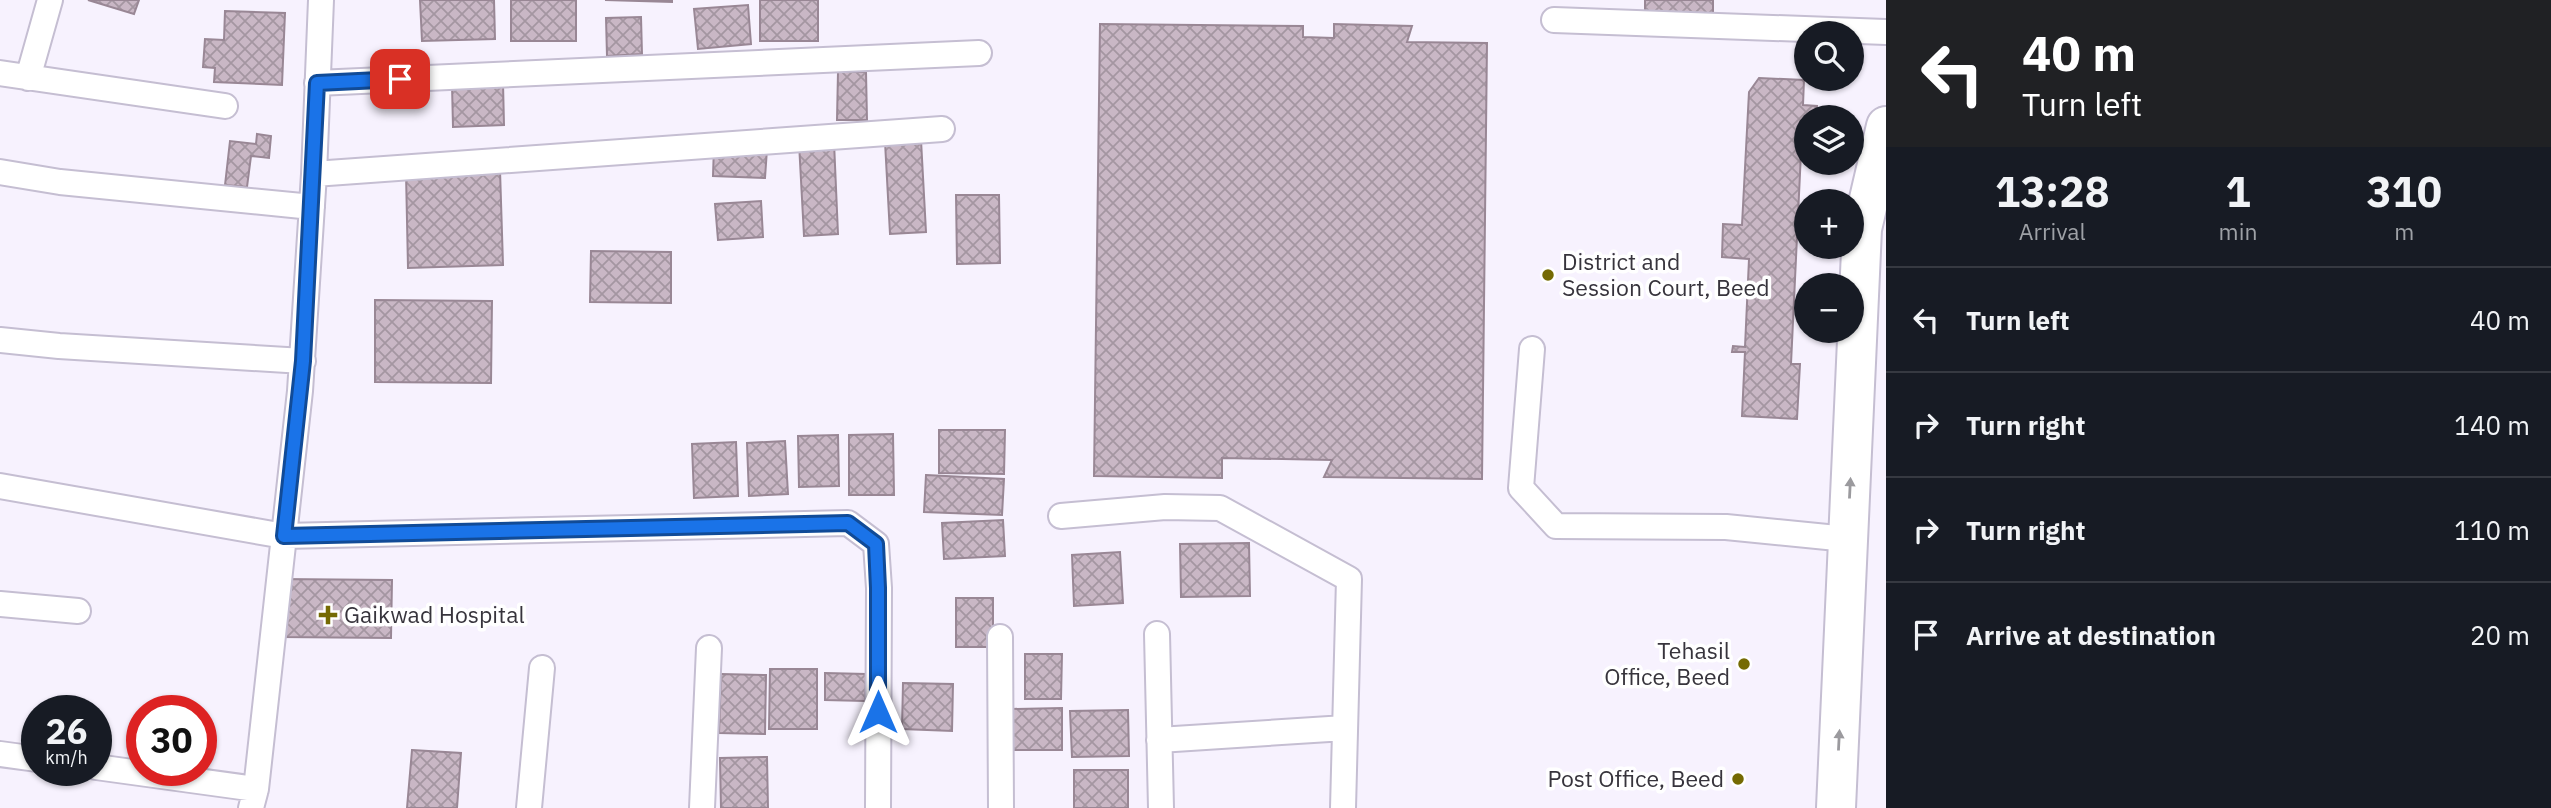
<!DOCTYPE html>
<html lang="en">
<head>
<meta charset="utf-8">
<style>
	body { margin:0; font-family:"IBM Plex Sans",sans-serif; background:#20242c; color:#f1f3f6; height:100vh; display:flex; flex-direction:column; font-size:26px; white-space:nowrap }
	* { box-sizing:border-box; margin:0 }
	p { font-size:23px; color:#9ea1a6 }
	.icon { flex:none; width:38px; height:38px; fill:none; stroke:currentColor; stroke-width:2; stroke-linecap:round; stroke-linejoin:round }
	.map { position:relative; flex:1; overflow:hidden }
	.sheet { display:flex; flex-direction:column; background:#171b24; width:665px }
	.sheet>* { flex:none }
	.banner { background:#202124; color:#fff; overflow:hidden }
	.buttons { position:absolute; left:1794px; top:21px; display:grid; gap:14px }
	.buttons a { display:grid; place-items:center; width:70px; height:70px; border-radius:50%; background:#171b24; box-shadow:0 2px 5px #0004; font-size:35px }
	.speed { position:absolute; left:21px; top:695px; display:flex; gap:14px; font-size:35px; font-weight:700; text-align:center }
	.speed>* { display:grid; place-content:center; width:91px; height:91px; border-radius:50%; background:#171b24; box-shadow:0 2px 5px #0004; line-height:1 }
	.speed small { font-size:18px; font-weight:400 }
	.speed .limit { border:10px solid #d22; background:#fff; color:#111 }
	.pin { position:absolute; display:grid; place-items:center; width:60px; height:60px; color:#fff; margin:-30px; border-radius:14px; box-shadow:0 4px 10px #0006 }
	.me { position:absolute; width:77px; margin:-38px; rotate:0deg; stroke-linejoin:round; filter:drop-shadow(0 0 5px #0008) }
	.turn { display:flex; align-items:center; gap:24px; height:147px; padding:0 21px; font-size:32px }
	.turn .icon { width:91px; height:91px; stroke-width:2.5 }
	.turn b { display:block; font-size:49px; line-height:60px }
	.eta { display:flex; justify-content:space-evenly; align-items:center; height:119px; text-align:center }
	.eta b { font-size:42px; font-weight:700; line-height:49px }
	ul { padding:0; list-style:none }
	li { display:flex; align-items:center; gap:21px; height:105px; padding:0 21px; border-top:2px solid #363941 }
	li div { flex:1 }
	li b { display:block; font-size:26px }
	li em { font-style:normal }
	main { display:flex; flex:1; min-height:0 }
	.map>svg:first-child { display:block }
	.building { fill:url(#building-cross-hatch); stroke:#998795; stroke-width:2 }
	.lines { fill:none; stroke-linecap:round; stroke-linejoin:round }
	.minor-casing { stroke:#c5bed2; stroke-width:28 }
	.trunk-casing { stroke:#c5bed2; stroke-width:42 }
	.minor { stroke:#fff; stroke-width:24 }
	.trunk { stroke:#fff; stroke-width:38 }
	.oneway { fill:#9b9a9e }
	.route-casing { stroke:#114b97; stroke-width:18 }
	.route { stroke:#1a73e8; stroke-width:12 }
	.poi-dot { fill:#756a03; stroke:#fff; stroke-width:2.5 }
	.labels { text-anchor:middle; stroke-width:7; stroke-linejoin:round; paint-order:stroke }
	.poi-label { font-size:23px; fill:#37343c; stroke:#fff; text-anchor:start }
</style>
</head>
<body>
<main>
<div class="map">
<svg width="1886" height="808" viewBox="0 0 1886 808">
	<defs>
		<pattern id="building-cross-hatch" width="8" height="8" patternUnits="userSpaceOnUse" patternTransform="scale(1.75)"><rect width="8" height="8" fill="#c9b7c5"/><path d="M0 0l8 8M0 8l8-8" fill="none" stroke="#a496a1"/></pattern>
	</defs>
	<rect width="100%" height="100%" fill="#f7f2fe"/>
	<path class="building" d="M88,0H139L134,14Z
		M420,0H494L495,39L422,41Z
		M511,0H576V41H511Z
		M605,0H672V2Z
		M760,0H818V41H760Z
		M1645,0H1713V16L1645,17Z
		M748,5L751,44L698,49L694,9Z
		M225,11L285,13L282,85L214,82L215,68L203,67L205,39L224,40Z
		M641,17L642,54L607,56L606,18Z
		M1100,24L1303,26V37L1334,38V24L1412,26L1407,42L1487,43L1482,479L1324,477L1332,460L1222,458V478L1094,476Z
		M838,72H866L867,120H837Z
		M1759,78L1804,80L1803,105L1817,106L1816,117H1806V130L1802,131L1791,364H1800L1797,419L1742,416L1745,352H1732L1733,346L1745,347L1749,259L1722,257L1723,224L1742,225L1749,92Z
		M503,83L504,125L453,127L452,85Z
		M257,134L271,136L269,158L251,156L247,187L225,185L230,141L256,144Z
		M921,140L926,232L890,234L885,142Z
		M834,142L838,234L804,236L799,143Z
		M714,146L767,149L765,178L713,176Z
		M500,170L503,265L408,268L406,173Z
		M956,195H999L1000,263L957,264Z
		M761,201L763,237L718,240L715,204Z
		M591,251L671,252V303L590,302Z
		M375,300L492,301L491,383L375,382Z
		M939,430H1005L1004,474L939,473Z
		M893,434L894,495H849V435Z
		M838,435L839,486L799,487L798,436Z
		M785,441L788,494L749,496L747,443Z
		M736,442L738,496L694,498L692,444Z
		M926,475L1004,479L1002,515L924,512Z
		M1003,520L1005,556L944,559L942,523Z
		M1249,543L1250,596L1181,597L1180,544Z
		M1120,552L1123,603L1074,606L1072,555Z
		M280,579L392,580L391,638L280,637Z
		M956,598H993V647H956Z
		M1025,654H1062L1061,699H1025Z
		M770,669H817V729H769Z
		M825,673L866,674L865,701L825,700Z
		M721,674L766,675L765,734L719,733Z
		M903,683L953,684L952,731L902,729Z
		M1062,708V750H1012L1011,709Z
		M1128,710L1129,756L1072,757L1070,711Z
		M412,750L461,753L457,808H407Z
		M767,757L768,808H721L720,758Z
		M1074,770H1128V808H1074Z"/>
	<g class="lines">
		<defs>
			<path id="minor" d="M1554,20L1886,32
				M0,73L225,106
				M28,78L50,0
				M317,83L979,53
				M0,172L60,182L312,207
				M314,174L942,129
				M0,340L59,346L303,361
				M1532,349L1521,488L1556,526L1726,527L1847,539
				M0,486L284,536L848,523L876,544L879,588L878,808
				M1061,516L1165,507L1220,508L1349,579L1343,808
				M0,604L78,611
				M1157,634L1161,808
				M1000,637L1001,808
				M1159,740L1345,728
				M0,754L37,759
				M96,767L256,789
				M251,808L256,789L300,391L314,174L321,0
				M529,808L542,668
				M702,808L709,648"/>
			<path id="trunk" d="M1836,808L1862,229L1886,126"/>
		</defs>
		<use href="#minor" class="minor-casing"/>
		<use href="#trunk" class="trunk-casing"/>
		<use href="#minor" class="minor"/>
		<use href="#trunk" class="trunk"/>
	</g>
	<defs><path id="oneway-solid" d="M-6-.8H1V-3.2L6.5 0L1 3.2V.8H-6Z" transform="scale(1.75)"/></defs>
	<g class="oneway">
		<use href="#oneway-solid" transform="translate(1850 488) rotate(-87)"/>
		<use href="#oneway-solid" transform="translate(1839 740) rotate(-87)"/>
	</g>
	<g class="lines">
		<defs>
			<path id="route" d="M400,79L317,83L303,361L284,536L848,523L876,544L878,588V712"/>
		</defs>
		<use href="#route" class="route-casing"/>
		<use href="#route" class="route"/>
	</g>
	<g class="poi-dot">
		<circle cx="1548" cy="275" r="7"/>
		<path d="M324.5 604.5h7v7h7v7h-7v7h-7v-7h-7v-7h7z"/>
		<circle cx="1744" cy="664" r="7"/>
		<circle cx="1738" cy="779" r="7"/>
	</g>
	<g class="labels">
		<g class="poi-label">
			<text x="1562" y="270">District and<tspan x="1562" dy="26">Session Court, Beed</tspan></text>
			<text x="344" y="623">Gaikwad Hospital</text>
			<text x="1730" y="659" text-anchor="end">Tehasil<tspan x="1730" dy="26">Office, Beed</tspan></text>
			<text x="1724" y="787" text-anchor="end">Post Office, Beed</text>
		</g>
	</g>
</svg>
<div class="buttons">
<a><svg class="icon" aria-label="search" viewBox="0 0 24 24"><circle cx="10" cy="10" r="6"/><path d="M15 15l6 6"/></svg></a>
<a><svg class="icon" aria-label="layers" viewBox="0 0 24 24"><path d="M12 4l9 5-9 5-9-5zM3 14l9 5 9-5"/></svg></a>
<a>+</a>
<a>−</a>
</div>
<div class="speed"><div>26<small>km/h</small></div><div class="limit">30</div></div>
<div class="pin" style="left:400px;top:79px;background:#d93025"><svg class="icon" aria-label="arrive" viewBox="0 0 24 24"><path d="M6 21V4h12l-3 4 3 4H6"/></svg></div>
<svg class="me" style="left:878px;top:712px" viewBox="-20 -20 40 40"><path d="M0-17L14 15 0 8-14 15z" fill="#1a73e8" stroke="#fff" stroke-width="4"/></svg>
</div>
<section class="sheet">
<div class="banner">
<div class="turn"><svg class="icon" aria-label="left" viewBox="0 0 24 24"><path d="M17 20v-9H6M10 6l-5 5 5 5"/></svg><div><b>40 m</b>Turn left</div></div>
</div>
<div class="eta">
<div><b>13:28</b><p>Arrival</p></div>
<div><b>1</b><p>min</p></div>
<div><b>310</b><p>m</p></div>
</div>
<ul>
<li><svg class="icon" aria-label="left" viewBox="0 0 24 24"><path d="M17 20v-9H6M10 6l-5 5 5 5"/></svg><div><b>Turn left</b></div><em>40 m</em></li>
<li><svg class="icon" aria-label="right" viewBox="0 0 24 24"><path d="M7 20v-9h11M14 6l5 5-5 5"/></svg><div><b>Turn right</b></div><em>140 m</em></li>
<li><svg class="icon" aria-label="right" viewBox="0 0 24 24"><path d="M7 20v-9h11M14 6l5 5-5 5"/></svg><div><b>Turn right</b></div><em>110 m</em></li>
<li><svg class="icon" aria-label="arrive" viewBox="0 0 24 24"><path d="M6 21V4h12l-3 4 3 4H6"/></svg><div><b>Arrive at destination</b></div><em>20 m</em></li>
</ul>
</section>
</main>
</body>
</html>
